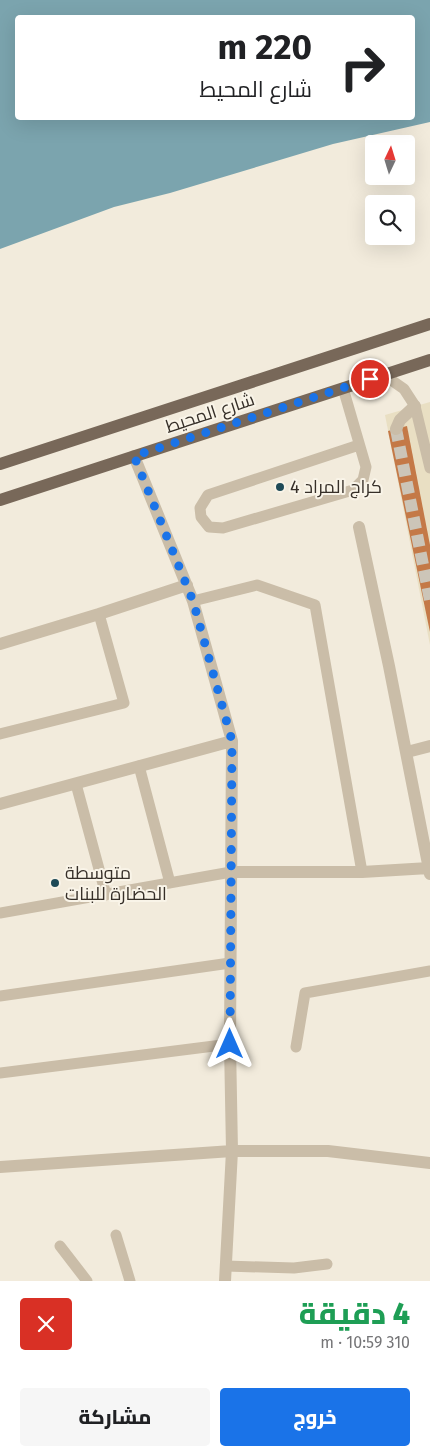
<!DOCTYPE html>
<html lang="ar">
<head>
<meta charset="utf-8">
<style>
	body { margin:0; font-family:"Fira Sans",Cairo,sans-serif; background:#f6f6f6; color:#202124; direction:rtl; height:100vh; display:flex; flex-direction:column; font-size:19px; white-space:nowrap }
	* { box-sizing:border-box; margin:0 }
	p { font-size:16px; color:#757577 }
	.icon { flex:none; width:28px; height:28px; fill:none; stroke:currentColor; stroke-width:2; stroke-linecap:round; stroke-linejoin:round }
	.map { position:relative; height:1281px; overflow:hidden; direction:ltr }
	.panel { display:flex; flex-direction:column; background:#fff; flex:1 }
	.panel>* { flex:none }
	.hud { position:absolute; left:15px; top:15px; width:400px; height:105px; border-radius:5px; box-shadow:0 5px 20px #0002; direction:rtl; background:#fff; color:#202124; overflow:hidden }
	.needle { width:32px; rotate:4deg }
	.buttons { position:absolute; left:365px; top:135px; display:grid; gap:10px }
	.buttons a { display:grid; place-items:center; width:50px; height:50px; border-radius:5px; background:#fff; box-shadow:0 5px 20px #0002; font-size:25px }
	.pin { position:absolute; display:grid; place-items:center; width:42px; height:42px; color:#fff; margin:-21px; border:2px solid #fff; border-radius:50%; box-shadow:0 1px 5px #0007 }
	.me { position:absolute; width:55px; margin:-28px; rotate:0deg; stroke-linejoin:round; filter:drop-shadow(0 0 4px #0008) }
	.turn { display:flex; align-items:center; gap:18px; height:105px; padding:0 20px; font-size:22px }
	.turn .icon { width:65px; height:65px; stroke-width:2.5 }
	.turn b { display:block; font-size:35px; line-height:42px }
	.round { display:grid; place-items:center; flex:none; width:52px; height:52px; border-radius:5px; background:#f6f6f6 }
	.headline { display:flex; align-items:center; justify-content:space-between; height:85px; padding:0 20px }
	h1 { font-size:30px; font-weight:800; line-height:38px; color:#1e9e55 }
	.action { display:flex; gap:10px; margin-top:auto; padding:10px 20px }
	.action a { flex:1; height:58px; border-radius:5px; background:#1a73e8; color:#fff; font-size:20px; font-weight:800; line-height:58px; text-align:center }
	.action a+a { background:#f6f6f6; color:#202124 }
	.map>svg:first-child { display:block }
	.plaza { fill:#e9dfc3 }
	.water { fill:#7ba4ae; fill-rule:evenodd }
	.building { fill:#c47947 }
	.lines { fill:none; stroke-linecap:round; stroke-linejoin:round }
	.street-tunnel { stroke:#ccc5b8; stroke-width:12; stroke-dasharray:12 6; stroke-linecap:butt }
	.lane { stroke:#cabda8; stroke-width:11 }
	.street { stroke:#cabda8; stroke-width:12 }
	.primary { stroke:#786859; stroke-width:12 }
	.route { stroke:#1a73e8; stroke-width:9; stroke-dasharray:0 16.2 }
	.poi-dot { fill:#1e4a57; stroke:#f9f4e8; stroke-width:2 }
	.labels { text-anchor:middle; stroke-width:4; stroke-linejoin:round; paint-order:stroke }
	.street-label { font-size:18px; fill:#362f28; stroke:#f9f4e8 }
	.poi-label { font-size:18px; fill:#362f28; stroke:#f9f4e8; text-anchor:start }
</style>
</head>
<body>
<div class="map">
<svg width="430" height="1281" viewBox="0 0 430 1281">
	<rect width="100%" height="100%" fill="#f2ebdc"/>
	<path class="plaza" d="M430,402V645L385,415Z"/>
	<path class="water" d="M0,0H430V122L333,144L170,193L114,207L0,249ZM18,18H412V118H18Z"/>
	<path class="building" d="M407,426L430,545V632L388,431Z"/>
	<g class="lines">
		<path class="street-tunnel" d="M396,429L430,600"/>
		<path class="lane" d="M384,375L404,389L415,406L430,468
			M343,388L366,467L363,480L353,490L223,528L209,527L201,517L200,508L208,495L359,445
			M193,601L257,585L315,605L362,872
			M0,734L124,703L99,614
			M139,766L170,883
			M76,784L106,895
			M0,913L231,872
			M0,996L230,963
			M296,1047L305,993L430,971
			M0,1073L230,1044
			M116,1235L130,1281
			M60,1246L87,1281
			M226,1266L294,1268L327,1264"/>
		<path class="street" d="M396,429L400,420L415,406
			M134,456L193,601L232,741L230,1044L232,1151L225,1281
			M359,527L389,666L430,874
			M0,644L99,614L187,585
			M407,752L430,746
			M0,804L232,741
			M231,872H362L429,868
			M0,1167L232,1151H328L430,1163"/>
		<path class="primary" d="M0,464L430,324
			M0,500L430,360"/>
	</g>
	<g class="lines">
		<path class="route" d="M230,1044L232,741L193,601L134,456L370,379"/>
	</g>
	<g class="poi-dot">
		<circle cx="280" cy="487" r="5"/>
		<circle cx="55" cy="883" r="5"/>
	</g>
	<g class="labels">
		<g class="street-label">
			<text transform="translate(210 413) rotate(-18)" y="6">شارع المحيط</text>
		</g>
		<g class="poi-label">
			<text x="290" y="493">كراج المراد 4</text>
			<text x="65" y="879">متوسطة<tspan x="65" dy="21">الحضارة للبنات</tspan></text>
		</g>
	</g>
</svg>
<div class="buttons">
<a><svg class="needle" viewBox="-14 -14 28 28"><path d="M0-13l5 13h-10z" fill="#e53935"/><path d="M0 13l5-13h-10z" fill="#757577"/></svg></a>
<a><svg class="icon" aria-label="search" viewBox="0 0 24 24"><circle cx="10" cy="10" r="6"/><path d="M15 15l6 6"/></svg></a>
</div>
<div class="pin" style="left:370px;top:379px;background:#d93025"><svg class="icon" aria-label="arrive" viewBox="0 0 24 24"><path d="M6 21V4h12l-3 4 3 4H6"/></svg></div>
<svg class="me" style="left:230px;top:1044px" viewBox="-20 -20 40 40"><path d="M0-17L14 15 0 8-14 15z" fill="#1a73e8" stroke="#fff" stroke-width="4"/></svg>
<div class="hud">
<div class="turn"><svg class="icon" aria-label="right" viewBox="0 0 24 24"><path d="M7 20v-9h11M14 6l5 5-5 5"/></svg><div><b>220 m</b>شارع المحيط</div></div>
</div>
</div>
<section class="panel">
<div class="headline"><div><h1>4 دقيقة</h1><p>310 m · 10:59</p></div><a class="round" style="background:#d93025;color:#fff"><svg class="icon" aria-label="close" viewBox="0 0 24 24"><path d="M6 6l12 12M18 6L6 18"/></svg></a></div>
<div class="action"><a>خروج</a><a>مشاركة</a></div>
</section>
</body>
</html>
